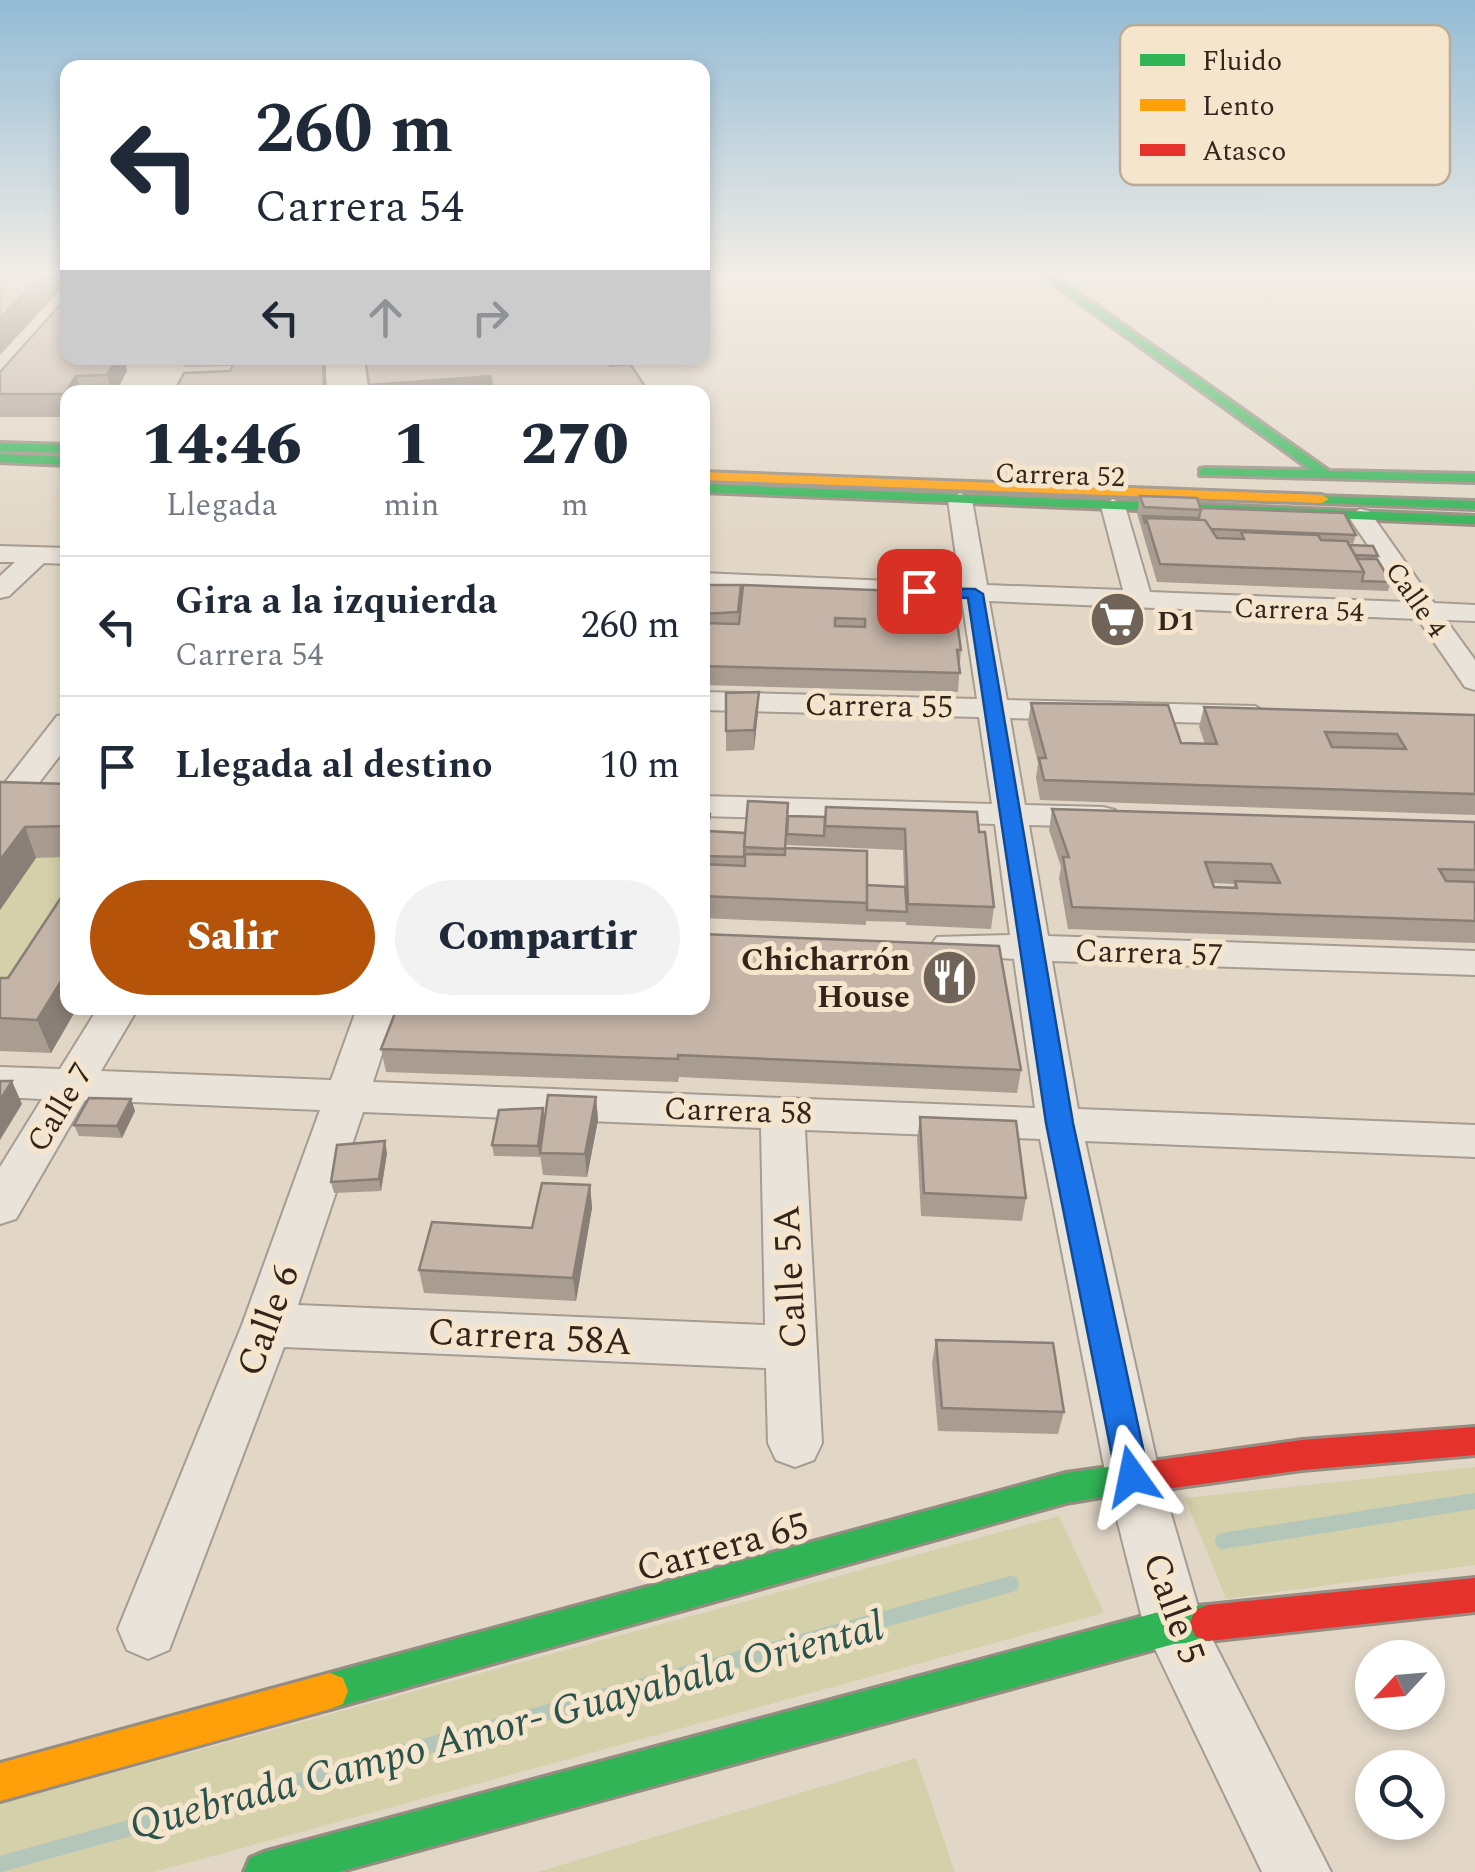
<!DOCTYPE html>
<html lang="es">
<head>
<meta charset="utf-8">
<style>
	body { margin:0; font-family:Spectral,serif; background:#f2f2f3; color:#1f2937; height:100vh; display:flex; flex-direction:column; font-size:38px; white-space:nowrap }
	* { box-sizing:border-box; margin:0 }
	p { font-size:32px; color:#747a83 }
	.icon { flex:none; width:55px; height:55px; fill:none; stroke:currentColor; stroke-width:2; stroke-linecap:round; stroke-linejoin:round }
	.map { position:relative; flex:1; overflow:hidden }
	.panel { position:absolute; left:60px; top:385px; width:650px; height:630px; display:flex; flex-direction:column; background:#fff; border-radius:20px; box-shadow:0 5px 15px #0003 }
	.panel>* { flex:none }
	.top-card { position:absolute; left:60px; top:60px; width:650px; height:305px; border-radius:20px; box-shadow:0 5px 15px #0003; background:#fff; color:#1f2937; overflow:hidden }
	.needle { width:65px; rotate:244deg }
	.controls { position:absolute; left:1355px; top:1640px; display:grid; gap:20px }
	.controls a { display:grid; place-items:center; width:90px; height:90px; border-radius:50%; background:#fff; box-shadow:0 5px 15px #0003; font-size:50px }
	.pin { position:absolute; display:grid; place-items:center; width:85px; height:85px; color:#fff; margin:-42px; border-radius:20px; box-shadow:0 5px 15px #0006 }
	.me { position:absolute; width:110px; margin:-55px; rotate:348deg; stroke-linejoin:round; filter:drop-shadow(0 0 8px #0008) }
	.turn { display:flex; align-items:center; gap:35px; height:210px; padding:0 30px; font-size:45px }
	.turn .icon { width:130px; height:130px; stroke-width:2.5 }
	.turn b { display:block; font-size:70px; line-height:85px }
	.lanes { display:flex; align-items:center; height:95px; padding:0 30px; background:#0003; justify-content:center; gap:50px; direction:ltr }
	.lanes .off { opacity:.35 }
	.eta { display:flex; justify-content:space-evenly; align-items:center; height:170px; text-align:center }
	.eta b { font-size:60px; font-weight:800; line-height:70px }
	.button { display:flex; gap:20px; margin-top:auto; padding:20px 30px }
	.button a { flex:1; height:115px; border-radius:60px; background:#b45309; color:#fff; font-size:40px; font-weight:800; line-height:115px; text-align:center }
	.button a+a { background:#f2f2f3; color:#1f2937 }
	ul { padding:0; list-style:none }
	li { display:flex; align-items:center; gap:30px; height:140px; padding:0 30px; border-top:2px solid #e0e1e3 }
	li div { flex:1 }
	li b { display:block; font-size:38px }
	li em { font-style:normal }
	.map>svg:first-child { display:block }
	.green { fill:#d4d0a9 }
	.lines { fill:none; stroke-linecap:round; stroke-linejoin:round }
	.stream { stroke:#b4c6b9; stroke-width:16 }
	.street-casing { stroke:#a69c91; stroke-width:4 }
	.fast-casing { stroke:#968c81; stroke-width:6 }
	.slow-casing { stroke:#968c81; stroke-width:6 }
	.jam-casing { stroke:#968c81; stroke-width:6 }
	.street { fill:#eae3d9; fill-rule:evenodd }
	.fast { fill:#30b455; fill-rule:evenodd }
	.slow { fill:#ff9f0a; fill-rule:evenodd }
	.jam { fill:#e5322d; fill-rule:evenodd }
	.wall { fill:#a99c90; fill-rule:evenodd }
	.shaded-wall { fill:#8a7f76 }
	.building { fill:#c5b5a8; stroke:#8a7f76; stroke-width:2.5; fill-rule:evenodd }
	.route { fill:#1a73e8; stroke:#114b97; stroke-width:2.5 }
	.labels { text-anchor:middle; stroke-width:10; stroke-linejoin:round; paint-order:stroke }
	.far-street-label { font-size:28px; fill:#33251b; stroke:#f4e5cc }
	.far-poi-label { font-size:28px; font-weight:bold; fill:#33251b; stroke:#f4e5cc; text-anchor:start }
	.street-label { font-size:32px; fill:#33251b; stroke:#f4e5cc }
	.poi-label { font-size:32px; font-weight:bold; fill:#33251b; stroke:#f4e5cc; text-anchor:end }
	.near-street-label { font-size:38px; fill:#33251b; stroke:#f4e5cc }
	.near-water-label { font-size:42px; font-style:italic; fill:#2a534d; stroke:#f4e5cc }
	.key { fill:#f4e5cc; stroke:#baab97; stroke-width:2.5 }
	.key-label { font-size:28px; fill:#33251b }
</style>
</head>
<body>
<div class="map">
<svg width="1475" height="1872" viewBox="0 0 1475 1872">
	<rect width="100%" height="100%" fill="#e2d7c7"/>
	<path class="green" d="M67,857V938L0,1010V910L36,858Z
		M1475,1467V1565L1226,1599L1185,1498Z
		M1059,1516L1104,1613L154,1872H0V1804Z
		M916,1758L955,1872H538Z"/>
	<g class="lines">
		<path class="stream" d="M1223,1541L1475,1501
			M0,1864L1011,1584"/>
		<defs>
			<path id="street" d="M960,493L972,500L987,585L1123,590L1101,506L1113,499L1125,506L1150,592L1407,602L1348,516L1360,509L1369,511L1434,603L1475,605V621L1446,620L1475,660V690L1465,687L1418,619L989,601L1007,700L1255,706L1270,715L1255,724L1010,718L1025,805L1103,807L1115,810L1120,817L1115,824L1103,827L1029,825L1048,936L1475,951V975L1052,961L1078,1109L1475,1125V1157L1085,1141L1160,1476L1201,1617L1331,1872H1262L1144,1626L1106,1476L1040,1139L805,1130L822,1443L814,1460L795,1467L776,1460L768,1443L766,1368L284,1347L169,1650L148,1659L127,1650L118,1629L242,1325L320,1110L85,1100L16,1219L0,1224V1167L42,1099L0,1097V1067L60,1069L98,1008H138L101,1071L331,1080L357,1008H397L373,1082L1035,1108L1014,959L937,953L931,945L937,937L1010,935L995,824L702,816V796L992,804L979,717L702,710V692L977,699L962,600L702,589V573L960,584L948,500ZM363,1112L761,1128L765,1325L298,1305Z
				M0,546L68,548V564L44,563L9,596L0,598V576L15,562H0Z
				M68,714V745L19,809L0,810V789L57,716Z"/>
			<path id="fast" d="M1041,275H1053L1329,471L1475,474V482L1200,475V469L1205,468L1311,470Z
				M0,443L68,445V453L0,451Z
				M0,454L68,457V465L0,462Z
				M702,484L1475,516V524L702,492Z
				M1317,496L1475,501V509L1322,503L1317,502Z
				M1137,1463L1149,1467L1153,1478L1149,1489L1066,1503L330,1709L317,1704L312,1691L317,1678L330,1673L1066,1473Z
				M1208,1605L1221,1610L1226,1623L1221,1636L1208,1641L1174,1644L338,1872H244L250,1858L264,1852L1174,1608Z"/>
			<path id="slow" d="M702,472L1322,495L1329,499L1322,503L702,480Z
				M330,1673L343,1678L348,1691L343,1704L330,1709L0,1801V1763Z"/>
			<path id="jam" d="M1475,1427V1455L1302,1470L1137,1493L1125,1489L1121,1478L1125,1467L1137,1463L1302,1440Z
				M1475,1578V1612L1208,1641L1195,1636L1190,1623L1195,1610L1208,1605Z"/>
		</defs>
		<use href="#street" class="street-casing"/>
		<use href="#fast" class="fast-casing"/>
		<use href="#slow" class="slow-casing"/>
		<use href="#jam" class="jam-casing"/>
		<use href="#street" class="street"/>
		<use href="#fast" class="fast"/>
		<use href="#slow" class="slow"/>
		<use href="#jam" class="jam"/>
	</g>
	<path class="wall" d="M68,358H124L127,371L116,392H68V417H0V372Z
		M182,358H325L327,392H174L230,371L232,366L184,367Z
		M365,358L610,366L649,392H370Z
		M1140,496L1356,535L1353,544L1348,543L1349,545L1378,556L1377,559L1391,582L1388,591L1157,582L1137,513Z
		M702,585H741V604L743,585L954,605L953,615L961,650L958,692L702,685Z
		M759,692L758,712L754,750L726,751V693Z
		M1031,703L1181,743L1205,744L1199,727L1204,707L1475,715V815L1040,800L1036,778L1038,763L1028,723Z
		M0,782L68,784V857L36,858L0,910Z
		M826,807L979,832L994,907L991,929L906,925V922L866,921V925L702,918V864H704L705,849H702V813L710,814L709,832L745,833L788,816L825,817ZM787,836V845L903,850L904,887L867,885L786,849Z
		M1052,809L1475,822V943L1068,929L1059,878L1061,867L1049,830ZM1212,883L1234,884L1233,888L1214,887Z
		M0,978L68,1008H77L51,1053L0,1051Z
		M397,1008L1021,1070L1017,1093L679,1077L678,1082L386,1072L381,1049Z
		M596,1097L598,1120L587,1177L543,1175L540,1154V1157L494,1156L492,1145L543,1108L545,1119Z
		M131,1099L135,1111L122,1138L79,1136L74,1125Z
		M920,1117L1026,1198L1022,1221L921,1216L917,1139Z
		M387,1153L381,1191L334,1193L331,1182Z
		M590,1185L592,1208L576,1301L424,1293L419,1270L532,1228Z
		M936,1340L1064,1412L1058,1434L938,1431L932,1363Z"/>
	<path class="shaded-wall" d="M42,275H58L62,288L0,355V318Z
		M117,358H124L127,371L116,392H112L107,375Z
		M323,358H325L327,392H324Z
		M76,376L81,392H68V406L64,394Z
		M490,376L492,392H370L369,385Z
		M759,692L758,712L754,750V730Z
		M25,827L36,858L0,910V860Z
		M68,970V1008H77L51,1053L37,1020Z
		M12,1081L22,1104L0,1140V1100Z
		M596,1097L598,1120L587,1177L585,1154Z
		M131,1099L135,1111L122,1138L117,1126Z
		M543,1108L545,1119L540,1157L538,1146Z
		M385,1141L387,1153L381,1191L379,1179Z
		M590,1185L592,1208L576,1301L573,1278Z"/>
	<path class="building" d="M0,275H42L0,318Z
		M68,296V358H117L107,375L76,376L64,394H0V372Z
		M236,358H323L324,392H174L184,373L230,371Z
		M365,358H605L610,366L630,364L649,392H588L587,390L554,392H516L514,387L493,388L490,376L369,385Z
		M1140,496L1197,498L1201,510L1144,507Z
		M1201,508L1344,513L1356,535L1211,529L1205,520L1146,518L1145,524L1143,516L1199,518Z
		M1146,518L1205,520L1217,538L1244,539L1241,532L1318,535L1321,540L1347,541L1364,572L1160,564Z
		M1349,545L1373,546L1378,556L1355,555Z
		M1357,559H1377L1391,582L1362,581L1364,572Z
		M702,585H741L738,612L702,614Z
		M743,585L953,593L954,605L896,604L897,614L956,615L961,650H957L960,673L702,666V623L739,624ZM835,618L865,619V627L835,626Z
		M897,613L953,615H954L897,614Z
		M759,692L754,730L726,731V693Z
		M1031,703L1168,705L1181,743L1217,744L1204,707L1475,715V794L1044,780L1039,758H1046ZM1325,732L1397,734L1406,749L1332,747Z
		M0,782L68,784V826L25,827L0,860Z
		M748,801L788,803L785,849L744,847Z
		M826,807L977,812L979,832H985L994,907L908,904L905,829L825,826Z
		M1052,809L1475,822V870L1439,869L1446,881L1475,882V921L1072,907L1063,857H1069ZM1205,862L1271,864L1280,883L1235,881L1237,888L1214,887Z
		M702,813L710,814L707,831L745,833L744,857L704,856L706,838H702Z
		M788,816L825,817L824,836L787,834Z
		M785,848L867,851V903L702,896V864L745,866V854L785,855Z
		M867,885L905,887L907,912L867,910Z
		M68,887V970L37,1020L0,1018V978H8Z
		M702,934L999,946L1021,1070L678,1055V1059L381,1049L397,1008H702Z
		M0,1081H12L0,1100Z
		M548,1095L596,1097L585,1154L540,1153Z
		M89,1098L131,1099L117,1126L74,1125Z
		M543,1108L538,1146L492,1145L499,1110Z
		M920,1117L1016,1121L1026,1198L924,1193Z
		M385,1141L379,1179L331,1182L337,1145Z
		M542,1183L590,1185L573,1278L419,1270L432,1222L532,1228Z
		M936,1340L1053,1343L1064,1412L942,1408Z"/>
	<linearGradient id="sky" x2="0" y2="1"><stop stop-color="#93bbd5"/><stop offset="0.51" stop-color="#f2ede6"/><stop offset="1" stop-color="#f2ede6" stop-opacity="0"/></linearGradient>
	<rect width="1475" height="537" fill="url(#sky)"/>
	<path class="route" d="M914,588L975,589L983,594L1073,1123L1149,1476L1144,1487L1132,1492L1121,1487L1116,1476L1046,1123L968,598L919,596L914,594Z"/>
	<defs>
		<symbol id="supermarket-disc" viewBox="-11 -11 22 22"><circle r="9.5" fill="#706357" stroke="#f4e5cc"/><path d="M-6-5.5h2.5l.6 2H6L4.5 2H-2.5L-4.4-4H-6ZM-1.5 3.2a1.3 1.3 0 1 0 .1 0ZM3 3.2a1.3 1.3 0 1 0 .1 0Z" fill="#fff"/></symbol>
		<symbol id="restaurant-disc" viewBox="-11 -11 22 22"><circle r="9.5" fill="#706357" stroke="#f4e5cc"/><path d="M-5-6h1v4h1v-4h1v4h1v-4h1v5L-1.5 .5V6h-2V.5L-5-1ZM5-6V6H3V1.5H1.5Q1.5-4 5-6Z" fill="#fff"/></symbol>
	</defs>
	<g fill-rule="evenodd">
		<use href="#supermarket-disc" x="1086" y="588" width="63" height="63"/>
		<use href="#restaurant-disc" x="918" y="946" width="63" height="63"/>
	</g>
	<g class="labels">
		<g class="far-street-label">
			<text transform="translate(1060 474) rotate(2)" y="10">Carrera 52</text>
			<text transform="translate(1417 599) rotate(55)" y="10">Calle 4</text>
			<text transform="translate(1299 609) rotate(2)" y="10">Carrera 54</text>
		</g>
		<g class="far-poi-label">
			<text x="1157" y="630">D1</text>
		</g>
		<g class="street-label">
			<text transform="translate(879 705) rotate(1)" y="11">Carrera 55</text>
			<text transform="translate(1149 952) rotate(2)" y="11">Carrera 57</text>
			<text transform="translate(59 1107) rotate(-59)" y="11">Calle 7</text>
			<text transform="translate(738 1110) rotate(2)" y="11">Carrera 58</text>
		</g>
		<g class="poi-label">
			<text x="910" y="970">Chicharrón<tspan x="910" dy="37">House</tspan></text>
		</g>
		<g class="near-street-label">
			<text transform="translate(789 1277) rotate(-93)" y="13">Calle 5A</text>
			<text transform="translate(267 1320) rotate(-70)" y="13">Calle 6</text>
			<text transform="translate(530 1336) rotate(3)" y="13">Carrera 58A</text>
			<text transform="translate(722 1546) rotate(-15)" y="13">Carrera 65</text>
			<text transform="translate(1175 1608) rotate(70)" y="13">Calle 5</text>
		</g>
		<g class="near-water-label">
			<text transform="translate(506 1724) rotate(-15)" y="15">Quebrada Campo Amor- Guayabala Oriental</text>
		</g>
	</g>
	<rect x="1120" y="25" width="330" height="160" rx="15" class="key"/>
	<rect x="1140" y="54" width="45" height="12" fill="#30b455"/>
	<rect x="1140" y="99" width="45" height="12" fill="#ff9f0a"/>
	<rect x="1140" y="144" width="45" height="12" fill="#e5322d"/>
	<g class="key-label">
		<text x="1202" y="70">Fluido</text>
		<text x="1202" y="115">Lento</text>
		<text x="1202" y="160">Atasco</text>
	</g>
</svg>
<div class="controls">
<a><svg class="needle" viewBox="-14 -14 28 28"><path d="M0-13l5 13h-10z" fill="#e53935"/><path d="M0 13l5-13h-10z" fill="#747a83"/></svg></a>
<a><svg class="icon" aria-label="search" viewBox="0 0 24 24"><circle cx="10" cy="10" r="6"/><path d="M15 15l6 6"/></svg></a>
</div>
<div class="pin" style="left:919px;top:591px;background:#d93025"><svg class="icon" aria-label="arrive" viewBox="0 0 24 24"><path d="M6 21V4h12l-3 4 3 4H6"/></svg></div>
<svg class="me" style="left:1132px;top:1476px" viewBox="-20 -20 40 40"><path d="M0-17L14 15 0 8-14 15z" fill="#1a73e8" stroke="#fff" stroke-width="4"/></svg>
<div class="top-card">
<div class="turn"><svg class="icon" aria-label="left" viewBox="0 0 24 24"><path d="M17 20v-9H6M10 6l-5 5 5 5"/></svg><div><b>260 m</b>Carrera 54</div></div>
<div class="lanes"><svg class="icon" aria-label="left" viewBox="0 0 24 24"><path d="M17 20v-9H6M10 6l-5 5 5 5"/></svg><svg class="icon off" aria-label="ahead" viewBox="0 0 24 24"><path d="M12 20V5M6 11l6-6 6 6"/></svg><svg class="icon off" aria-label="right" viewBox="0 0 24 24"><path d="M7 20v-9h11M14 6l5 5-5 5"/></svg></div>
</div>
<section class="panel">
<div class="eta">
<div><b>14:46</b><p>Llegada</p></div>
<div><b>1</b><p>min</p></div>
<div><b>270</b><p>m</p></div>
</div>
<ul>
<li><svg class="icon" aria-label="left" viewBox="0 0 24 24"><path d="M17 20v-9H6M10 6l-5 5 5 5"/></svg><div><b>Gira a la izquierda</b><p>Carrera 54</p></div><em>260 m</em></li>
<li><svg class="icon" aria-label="arrive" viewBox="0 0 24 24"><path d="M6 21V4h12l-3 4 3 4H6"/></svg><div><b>Llegada al destino</b></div><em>10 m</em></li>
</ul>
<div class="button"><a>Salir</a><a>Compartir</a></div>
</section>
</div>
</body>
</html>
